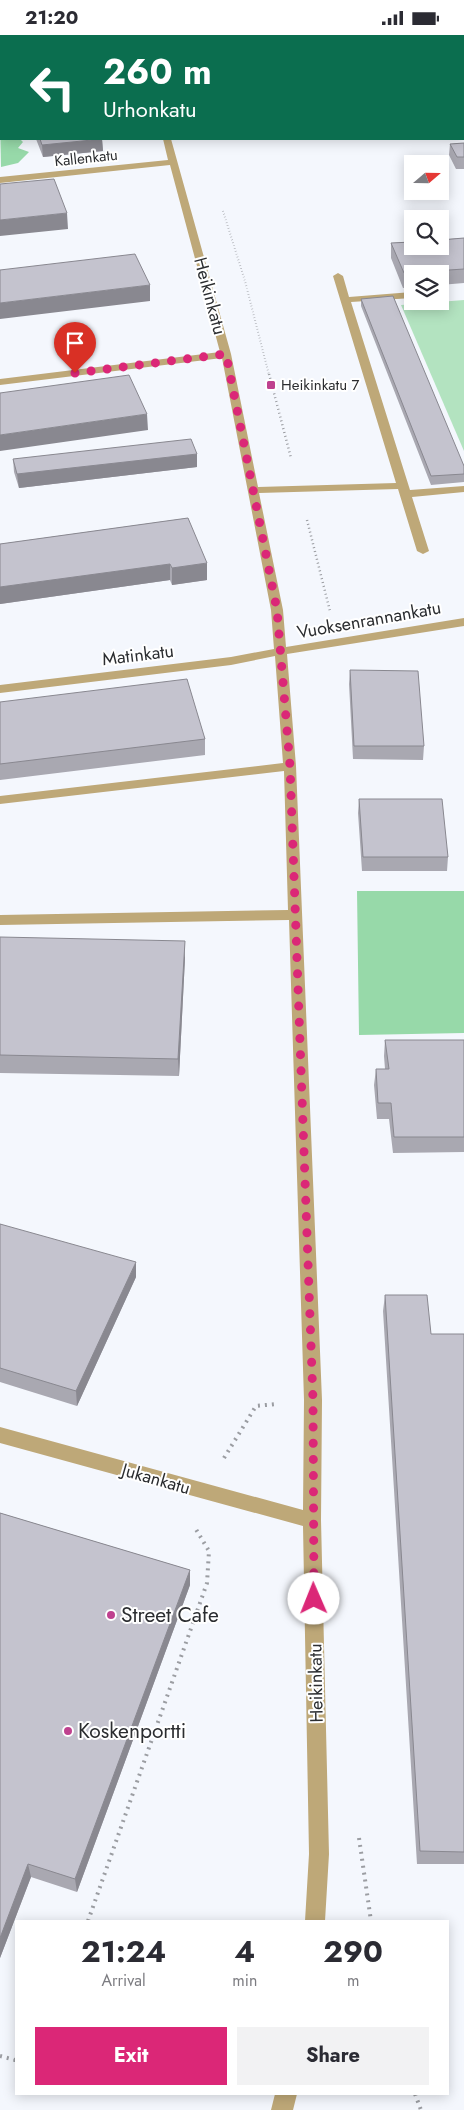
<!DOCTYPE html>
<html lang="en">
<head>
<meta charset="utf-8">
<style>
	body { margin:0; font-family:Jost,sans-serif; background:#f2f2f3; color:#2b2b33; height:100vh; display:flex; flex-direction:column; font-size:19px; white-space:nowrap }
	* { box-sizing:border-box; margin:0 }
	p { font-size:16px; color:#7c7c81 }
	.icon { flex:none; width:28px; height:28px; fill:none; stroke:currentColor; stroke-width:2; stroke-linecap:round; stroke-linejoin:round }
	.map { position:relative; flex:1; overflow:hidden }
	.drawer { position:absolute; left:15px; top:1885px; width:434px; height:175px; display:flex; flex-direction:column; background:#fff; border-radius:0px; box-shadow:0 2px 12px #0003 }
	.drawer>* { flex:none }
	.banner { position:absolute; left:0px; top:0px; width:465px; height:105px; box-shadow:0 2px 12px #0003; background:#0b6e4f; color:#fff; overflow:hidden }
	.needle { width:32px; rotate:70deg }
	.tools { position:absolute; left:404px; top:120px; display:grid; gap:10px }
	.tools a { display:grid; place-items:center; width:45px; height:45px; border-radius:0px; background:#fff; box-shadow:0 2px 12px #0003; font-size:25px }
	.pin { position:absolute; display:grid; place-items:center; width:42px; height:42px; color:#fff; margin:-51px -21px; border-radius:50% 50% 50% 0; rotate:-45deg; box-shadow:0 0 5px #0007 }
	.pin .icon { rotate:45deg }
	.me { position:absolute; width:55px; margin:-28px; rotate:359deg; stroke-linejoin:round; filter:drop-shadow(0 0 4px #0008) }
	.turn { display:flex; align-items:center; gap:18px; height:105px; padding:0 20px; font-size:22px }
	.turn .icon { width:65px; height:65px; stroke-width:2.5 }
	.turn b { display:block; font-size:35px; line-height:42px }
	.eta { display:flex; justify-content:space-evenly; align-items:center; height:85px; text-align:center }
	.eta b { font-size:30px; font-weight:700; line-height:35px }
	.button { display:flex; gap:10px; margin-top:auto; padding:10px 20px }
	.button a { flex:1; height:58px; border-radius:0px; background:#db2777; color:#fff; font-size:20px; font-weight:700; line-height:58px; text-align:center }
	.button a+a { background:#f2f2f3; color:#2b2b33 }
	.status { display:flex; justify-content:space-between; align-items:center; height:35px; padding:0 25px; background:#fff; direction:ltr }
	.status svg { height:14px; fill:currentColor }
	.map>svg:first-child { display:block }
	.green { fill:#b3e3c0 }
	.forest { fill:#97d9a9 }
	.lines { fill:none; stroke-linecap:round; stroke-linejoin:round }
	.path-far2 { stroke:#9b9da2; stroke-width:2; stroke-dasharray:0.5 2.5; stroke-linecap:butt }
	.path-far1 { stroke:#9b9da2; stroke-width:2.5; stroke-dasharray:1 3; stroke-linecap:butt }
	.path { stroke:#9b9da2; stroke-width:4; stroke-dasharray:2 5; stroke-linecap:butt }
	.minor { fill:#bea878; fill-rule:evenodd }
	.wall { fill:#a9a8b1 }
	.shaded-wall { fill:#898890 }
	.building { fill:#c4c3ce; stroke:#898890 }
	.route { stroke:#db2777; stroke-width:9; stroke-dasharray:0 16.2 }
	.poi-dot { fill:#bf418f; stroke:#fff; stroke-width:2 }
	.labels { text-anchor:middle; stroke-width:4; stroke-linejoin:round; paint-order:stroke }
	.far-street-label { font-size:15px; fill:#2b2d30; stroke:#fff }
	.far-poi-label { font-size:15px; fill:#2b2d30; stroke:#fff; text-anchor:start }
	.street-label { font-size:18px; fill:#2b2d30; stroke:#fff }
	.near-poi-label { font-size:21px; fill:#2b2d30; stroke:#fff; text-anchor:start }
</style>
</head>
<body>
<div class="status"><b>21:20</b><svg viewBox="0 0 49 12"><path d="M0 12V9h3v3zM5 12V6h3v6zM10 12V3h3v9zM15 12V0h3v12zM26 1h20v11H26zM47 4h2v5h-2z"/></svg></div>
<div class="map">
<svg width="464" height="2075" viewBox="0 0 464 2075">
	<rect width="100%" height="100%" fill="#f4f7fd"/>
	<path class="green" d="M464,265V416L401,270Z"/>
	<path class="forest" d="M0,82L1,104H20L23,107L18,113L29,117L18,128L1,132Z
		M357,856H464V998L359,1000Z"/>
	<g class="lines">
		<path class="path-far2" d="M0,1L9,0
			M223,176L245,246L269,340"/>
		<path class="path-far1" d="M269,339L291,423
			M307,485L330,576"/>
		<path class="path" d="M224,1423L256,1371L276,1369
			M359,1803L371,1886
			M88,1886L207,1548L209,1516L194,1491
			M0,2021L15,2025L16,2022
			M415,2059L421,2075"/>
		<path class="minor" d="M133,0H141V1H133Z
			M163,104H171L231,319L258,452L396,448L333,241L338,238L343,241L349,262L412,257V263L351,267L410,455L464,451V457L412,462L429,516L423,519L417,516L398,454L259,458L283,575L286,612L464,583V591L287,619L296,731L322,1365L321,1485L329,1819L325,1886H305L309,1819L303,1491L0,1408V1392L303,1475L304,1365L289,885L0,890V880L288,875L284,736L0,769V761L283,728L275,621L231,630L0,658V650L231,622L274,614L271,575L222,323L0,350V344L220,317L170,130L0,148V142L168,125Z
			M275,2059H297L293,2075H271Z"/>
	</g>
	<path class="wall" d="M0,6H1V45H0Z
		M36,104H102L103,116L43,122Z
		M464,108V134H456L449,120L450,109Z
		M464,203V248L440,250V239H412V252L403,253L391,223V208Z
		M361,264L464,431V447L431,450L361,271Z
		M197,419V432L19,453L14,437L13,424Z
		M188,483L207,545L172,550L170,545L0,569V509Z
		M350,635L424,711L423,725L353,724L349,649Z
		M0,667L205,704V720L0,745Z
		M359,764L448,822L447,836H362L358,778Z
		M0,902L185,923L179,1041L0,1038Z
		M385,1005H464V1117L393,1118L389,1084H377L374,1050L376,1034H385L384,1021Z
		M0,1189L136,1242L77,1371L0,1347Z
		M385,1260L431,1299H464V1829H417L383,1276Z
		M0,1478L190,1535V1550L77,1857L31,1842L0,1923Z"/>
	<path class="shaded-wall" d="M102,104L103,116L43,122L42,110Z
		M67,178L68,194L0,201V185Z
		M150,250V266L0,284V268Z
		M147,379L148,395L0,416V400Z
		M197,419V432L19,453L17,439Z
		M207,528V545L172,550V533Z
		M170,529V545L0,569V552Z
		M185,906V923L179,1041L178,1024Z
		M136,1227V1242L77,1371L76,1356Z
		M190,1535V1550L77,1857L75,1844Z
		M28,1829L31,1842L0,1923V1903Z"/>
	<path class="building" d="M0,6H1V31H0Z
		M40,104H102L42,110Z
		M464,108V122H457L450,109Z
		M54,144L67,178L0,185V149Z
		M464,203V234L404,238L391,208L412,207V211H440V205Z
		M135,219L150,250L0,268V235Z
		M393,261L464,431V439L431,441L361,264Z
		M129,340L147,379L0,400V358Z
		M191,404L197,419L17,439L13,424Z
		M188,483L207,528L172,533L170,529L0,552V509Z
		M350,635L418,636L424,711H354Z
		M187,644L205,704L0,729V667Z
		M359,764H442L448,822H363Z
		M0,902L185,906L178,1024L0,1020Z
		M385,1005H464V1102H394L391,1068H378L376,1034H389Z
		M0,1189L136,1227L76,1356L0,1333Z
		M385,1260H427L431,1299H464V1817L420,1816Z
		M0,1478L190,1535L75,1844L28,1829L0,1903Z"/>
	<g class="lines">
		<path class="route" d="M75,338L226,319L277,575L290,731L313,1365L314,1564"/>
	</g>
	<g class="poi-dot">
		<rect x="266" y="345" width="10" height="10" rx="2.5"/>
		<circle cx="111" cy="1580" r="5"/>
		<circle cx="68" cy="1696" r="5"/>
	</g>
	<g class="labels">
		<g class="far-street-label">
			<text transform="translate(86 123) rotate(-6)" y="5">Kallenkatu</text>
		</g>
		<g class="far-poi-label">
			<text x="281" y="355">Heikinkatu 7</text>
		</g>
		<g class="street-label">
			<text transform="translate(210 261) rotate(75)" y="6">Heikinkatu</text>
			<text transform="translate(369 585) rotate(-10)" y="6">Vuoksenrannankatu</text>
			<text transform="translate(138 620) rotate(-7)" y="6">Matinkatu</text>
			<text transform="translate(156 1444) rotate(16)" y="6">Jukankatu</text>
			<text transform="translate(316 1648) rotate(-91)" y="6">Heikinkatu</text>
		</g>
		<g class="near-poi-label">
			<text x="121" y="1587">Street Cafe</text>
			<text x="78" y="1703">Koskenportti</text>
		</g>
	</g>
</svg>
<div class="tools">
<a><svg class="needle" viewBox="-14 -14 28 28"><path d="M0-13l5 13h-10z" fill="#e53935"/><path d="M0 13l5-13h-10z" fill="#7c7c81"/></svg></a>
<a><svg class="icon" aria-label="search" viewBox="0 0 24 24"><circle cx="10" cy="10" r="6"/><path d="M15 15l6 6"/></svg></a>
<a><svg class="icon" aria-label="layers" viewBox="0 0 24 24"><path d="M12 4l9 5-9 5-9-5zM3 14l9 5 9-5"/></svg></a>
</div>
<div class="pin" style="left:75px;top:338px;background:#d93025"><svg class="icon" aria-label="arrive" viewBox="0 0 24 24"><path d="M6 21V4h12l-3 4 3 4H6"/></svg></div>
<svg class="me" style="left:314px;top:1564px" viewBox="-20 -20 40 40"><circle r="19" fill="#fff"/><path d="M0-13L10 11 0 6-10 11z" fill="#db2777"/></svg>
<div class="banner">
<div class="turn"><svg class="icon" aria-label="left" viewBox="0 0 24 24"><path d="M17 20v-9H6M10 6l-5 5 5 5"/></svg><div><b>260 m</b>Urhonkatu</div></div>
</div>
<section class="drawer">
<div class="eta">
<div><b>21:24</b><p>Arrival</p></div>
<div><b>4</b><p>min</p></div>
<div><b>290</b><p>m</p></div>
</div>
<div class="button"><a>Exit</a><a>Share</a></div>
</section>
</div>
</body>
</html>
